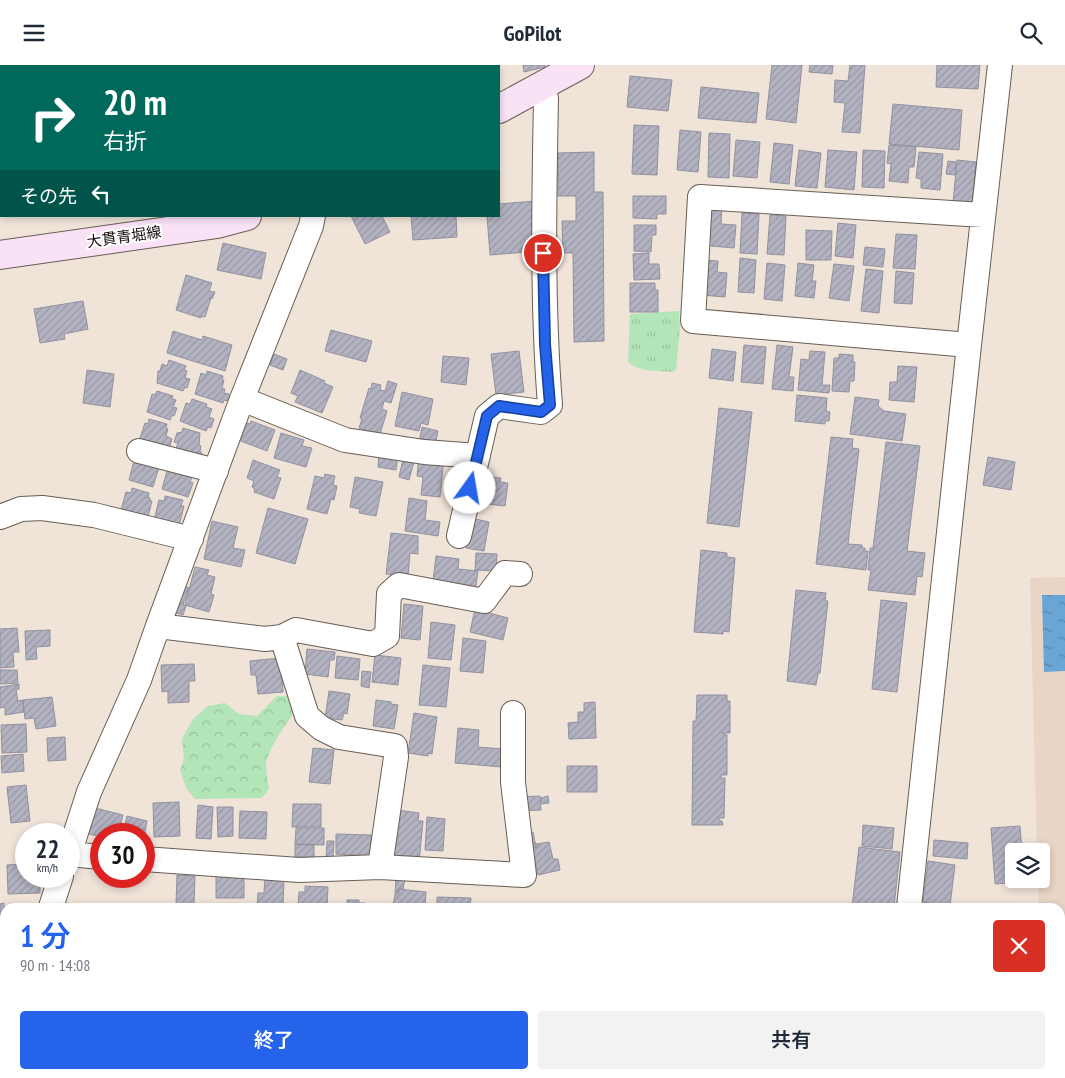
<!DOCTYPE html>
<html lang="ja">
<head>
<meta charset="utf-8">
<style>
	body { margin:0; font-family:"PT Sans Narrow","Noto Sans JP",sans-serif; background:#f2f2f3; color:#1f2937; height:100vh; display:flex; flex-direction:column; font-size:19px; white-space:nowrap }
	* { box-sizing:border-box; margin:0 }
	p { font-size:16px; color:#747a83 }
	.icon { flex:none; width:28px; height:28px; fill:none; stroke:currentColor; stroke-width:2; stroke-linecap:round; stroke-linejoin:round }
	.map { position:relative; flex:1; overflow:hidden }
	.sheet { position:absolute; left:0px; top:838px; width:1065px; height:176px; display:flex; flex-direction:column; background:#fff; border-radius:15px 15px 0 0; box-shadow:0 2px 8px #0003 }
	.sheet>* { flex:none }
	.hud { position:absolute; left:0px; top:0px; width:500px; height:152px; box-shadow:0 2px 8px #0003; background:#00695c; color:#fff; overflow:hidden }
	.tools { position:absolute; left:1005px; top:778px; display:grid; gap:10px }
	.tools a { display:grid; place-items:center; width:45px; height:45px; border-radius:5px; background:#fff; box-shadow:0 2px 8px #0003; font-size:25px }
	.speed { position:absolute; left:15px; top:758px; display:flex; gap:10px; font-size:25px; font-weight:700; text-align:center }
	.speed>* { display:grid; place-content:center; width:65px; height:65px; border-radius:50%; background:#fff; box-shadow:0 2px 8px #0003; line-height:1 }
	.speed small { font-size:12px; font-weight:400 }
	.speed .limit { border:8px solid #d22; background:#fff; color:#111 }
	.pin { position:absolute; display:grid; place-items:center; width:42px; height:42px; color:#fff; margin:-21px; border:2px solid #fff; border-radius:50%; box-shadow:0 1px 5px #0007 }
	.me { position:absolute; width:55px; margin:-28px; rotate:13deg; stroke-linejoin:round; filter:drop-shadow(0 0 4px #0008) }
	.turn { display:flex; align-items:center; gap:18px; height:105px; padding:0 20px; font-size:22px }
	.turn .icon { width:65px; height:65px; stroke-width:2.5 }
	.turn b { display:block; font-size:35px; line-height:42px }
	.then { display:flex; align-items:center; height:48px; padding:0 20px; background:#0003; gap:10px; font-size:19px }
	.round { display:grid; place-items:center; flex:none; width:52px; height:52px; border-radius:5px; background:#f2f2f3 }
	.overview { display:flex; align-items:center; justify-content:space-between; height:85px; padding:0 20px }
	h1 { font-size:30px; font-weight:600; line-height:38px; color:#2563eb }
	.primary-button { display:flex; gap:10px; margin-top:auto; padding:10px 20px }
	.primary-button a { flex:1; height:58px; border-radius:5px; background:#2563eb; color:#fff; font-size:20px; font-weight:600; line-height:58px; text-align:center }
	.primary-button a+a { background:#f2f2f3; color:#1f2937 }
	header { display:flex; justify-content:space-between; align-items:center; height:65px; padding:0 20px; background:#fff; font-size:22px; font-weight:600 }
	.map>svg:first-child { display:block }
	.built { fill:#e8d5c5 }
	.forest { fill:url(#forest-crowns) }
	.park { fill:url(#park-tufts) }
	.water { fill:url(#water-ripples) }
	.building { fill:url(#building-hatch); stroke:#92919f }
	.lines { fill:none; stroke-linecap:round; stroke-linejoin:round }
	.minor-casing { stroke:#695e54; stroke-width:26 }
	.secondary-casing { stroke:#695e54; stroke-width:30 }
	.minor { stroke:#fff; stroke-width:24 }
	.secondary { stroke:#f9e1f6; stroke-width:28 }
	.route-casing { stroke:#184099; stroke-width:12 }
	.route { stroke:#2563eb; stroke-width:9 }
	.labels { text-anchor:middle; stroke-width:4; stroke-linejoin:round; paint-order:stroke }
	.street-label { font-size:15px; fill:#140f0c; stroke:#fff }
</style>
</head>
<body>
<header><svg class="icon" aria-label="menu" viewBox="0 0 24 24"><path d="M4 6h16M4 12h16M4 18h16"/></svg>GoPilot<svg class="icon" aria-label="search" viewBox="0 0 24 24"><circle cx="10" cy="10" r="6"/><path d="M15 15l6 6"/></svg></header>
<div class="map">
<svg width="1065" height="1013" viewBox="0 0 1065 1013">
	<defs>
		<pattern id="forest-crowns" width="20" height="18" patternUnits="userSpaceOnUse" patternTransform="scale(1.25)"><rect width="20" height="18" fill="#b2e5b8"/><path d="M2 6a3 3 0 1 1 6 0M12 15a3 3 0 1 1 6 0" fill="none" stroke="#98c39d"/></pattern>
		<pattern id="park-tufts" width="24" height="20" patternUnits="userSpaceOnUse" patternTransform="scale(1.25)"><rect width="24" height="20" fill="#b2e5b8"/><path d="M3 7l-1-3M5 7V3M7 7l1-3M15 17l-1-3M17 17v-4M19 17l1-3" fill="none" stroke="#98c39d"/></pattern>
		<pattern id="water-ripples" width="26" height="14" patternUnits="userSpaceOnUse" patternTransform="scale(1.25)"><rect width="26" height="14" fill="#69a5d5"/><path d="M2 4q2-2 4 0t4 0M15 11q2-2 4 0t4 0" fill="none" stroke="#5585ab"/></pattern>
		<pattern id="building-hatch" width="6" height="6" patternUnits="userSpaceOnUse" patternTransform="scale(1.25)"><rect width="6" height="6" fill="#b3b2c1"/><path d="M-1 1l2-2M0 6l6-6M5 7l2-2" fill="none" stroke="#9998a5"/></pattern>
	</defs>
	<rect width="100%" height="100%" fill="#f0e3d8"/>
	<path class="built" d="M1065,512V1013H1043V1009H1060V842H1039L1038,814H1041V786H1037L1030,513Z"/>
	<path class="forest" d="M277,631H294L298,642C289,655 266,686 266,701C266,708 268,716 269,724L262,733L195,734L186,723L180,705L184,694L182,674L193,654L208,641L225,638L239,649L257,651Z"/>
	<path class="park" d="M679,246L680,263L676,305L673,307C659,306 639,307 628,297L630,249Z"/>
	<path class="water" d="M1042,530H1065V606L1044,607Z"/>
	<path class="building" d="M98,0H131L98,1Z
		M164,0H247L164,1Z
		M523,0H545V2L524,7Z
		M772,0H802L796,58L766,54Z
		M810,0H833L832,9L809,7Z
		M850,0H865L860,68L842,67L845,38L834,37L835,15L848,16Z
		M937,0H980L978,24L936,22Z
		M630,11L672,15L668,46L627,42Z
		M701,22L759,28L756,58L698,53Z
		M893,39L962,45L959,85L889,79Z
		M634,60L659,61L657,110L632,109Z
		M680,65L701,67L698,107L677,105Z
		M709,68L730,69L729,113L708,112Z
		M736,75L760,77L757,113L733,111Z
		M774,78L793,80L789,119L770,117Z
		M889,80L916,82L914,102H909L908,118L889,116L891,99L887,98Z
		M799,85L821,88L817,123L795,121Z
		M828,85L857,87L854,125L825,122Z
		M863,85L885,86L884,123L862,122Z
		M594,87V127H603L604,276L574,277L573,188H563L562,156H576V131H558V88Z
		M919,87L943,89L940,125L921,123V114L916,113Z
		M957,95L976,97L972,140L953,138Z
		M948,96L956,97L955,110L946,109Z
		M633,131H666V149H657V154L633,153Z
		M535,136L539,186L490,190L487,151H499V139Z
		M703,138L722,139L721,159L736,160L734,183L700,180Z
		M742,148L759,149L757,189L740,188Z
		M770,150L786,151L784,190L767,189Z
		M351,151H382L390,167L365,179Z
		M411,151H456L457,172L413,175Z
		M838,158L856,160L853,193L835,191Z
		M634,160H656V170H652L651,187L634,186Z
		M806,165L832,166L831,195H806Z
		M896,169L917,170L915,204L893,203Z
		M223,178L266,188L261,214L217,205Z
		M865,182L885,184L883,202L863,200Z
		M649,188V199H659L660,214L634,215L633,189Z
		M740,193L756,195L754,228L738,227Z
		M703,195L718,196L717,207L727,208L725,232L701,230Z
		M767,198L785,200L782,236L764,234Z
		M798,198L814,200L812,216H816L814,233L795,231Z
		M834,199L854,201L849,236L829,233Z
		M866,204L883,206L879,248L861,246Z
		M896,206L914,208L912,239L894,238Z
		M186,210L212,218L209,226L215,227L212,234L211,233L205,252L201,251V253L176,245Z
		M630,218H655V225H658V247H630Z
		M83,236L88,264L64,269L65,274L40,278L34,244Z
		M331,265L372,276L366,297L325,286Z
		M173,266L202,275L203,271L232,280L225,306L167,288Z
		M744,280L766,282L763,319L741,317Z
		M777,280L793,282L789,312H794L793,326L772,324Z
		M712,284L736,287L733,316L709,313Z
		M519,286L524,327L496,330L491,289Z
		M810,286L825,287L822,320H830L829,328L798,325L801,294L809,295Z
		M274,289L287,294L283,305L270,300Z
		M839,289L853,290V297H855L854,316H850L849,327L832,326L834,293H839Z
		M443,291L469,293L466,320L441,317Z
		M169,295L186,301L184,305L187,306L185,313L190,314L187,323L185,322L183,326L157,318L158,306H160L162,299L167,301Z
		M898,301L917,302L914,337L889,335L890,317H897Z
		M87,305L114,309L110,342L83,338Z
		M300,305L325,316L324,318L333,322L322,348L295,337L298,331L291,328Z
		M207,306L223,311L222,315H224L222,323L225,324L224,328L229,329L227,336L224,335L223,338L195,329L201,308L206,310Z
		M388,316L397,319L391,338L384,336L382,344L387,346L380,369L359,363L362,354L360,353L369,323L371,324L372,318L381,320L380,325L385,326Z
		M157,326L173,331L172,334L176,335L173,342L177,343L174,351L172,350L170,355L147,347L152,329L155,330Z
		M402,327L433,334L428,360L421,358L419,366L395,361Z
		M797,330L827,333L826,346L830,347L829,356H825V359L795,356Z
		M855,332L879,335L878,341L884,346L906,349L902,376L850,369Z
		M192,334L207,339L206,342L212,344L209,352L214,354L211,363L208,362L206,366L180,356L186,338L190,339Z
		M719,343L752,347L739,462L707,458Z
		M149,354L167,359L166,363L168,364L166,371L172,374L169,384L139,376L145,358L148,359Z
		M251,356L275,365L267,386L238,375L244,357L250,359Z
		M422,362L438,366L435,381L419,378Z
		M183,363L200,368L199,380L201,381L200,387L202,388L201,391L175,386L178,378L174,377L177,368L182,367Z
		M281,368L304,375L302,381L312,383L306,402L274,393Z
		M831,372L853,374L852,383L859,384L848,479L862,480V483H865V486H868L866,505L816,499Z
		M886,377L920,381L907,486L925,488L922,512L917,511L915,530L868,525L871,505H868L870,483H873Z
		M379,388L398,390L396,405L378,402Z
		M419,391L444,393L440,432L421,430L423,412L417,411Z
		M988,392L1015,397L1011,425L983,420Z
		M403,394L414,397L409,415L399,412Z
		M253,395L280,405L277,412L281,413L274,434L254,427L255,424L252,422L254,416L247,413Z
		M134,396L159,402L153,422L129,415Z
		M167,406L192,412L190,417L193,418L188,432L162,424Z
		M325,409L335,411L333,420L337,421L334,435L331,434L327,449L307,444L315,411L324,413Z
		M481,411L501,413L500,417L508,418L505,441L478,438Z
		M355,412L383,417L376,451L359,448L360,444L350,442Z
		M132,423L149,428L148,432L150,433V436H152L148,452L121,445L126,427L131,428Z
		M165,431L183,435L181,441H184L179,461L154,455L159,435L164,436Z
		M409,433L427,436L425,455L440,457L438,471L405,466Z
		M268,443L308,454L295,499L256,488Z
		M471,453L489,457L484,486L466,483Z
		M212,456L238,462L233,483L245,485L241,502L204,494Z
		M391,468L418,471V489L410,488L408,512L386,509Z
		M701,485L727,488V492L735,493L729,567L723,566V569L694,567Z
		M476,488L497,489L496,506L475,505Z
		M436,491L459,494L458,504L478,506L475,527L433,516Z
		M195,502L209,505L207,510L215,512L211,529L214,530L209,547L185,540Z
		M181,520L189,523L183,540L186,541L183,550L173,547Z
		M796,525L826,528L825,536H828L820,608L818,609L816,620L787,616Z
		M881,535L907,538L897,627L872,624Z
		M404,539L423,541L420,575L401,573Z
		M475,544L508,553L503,575L470,567Z
		M431,557L455,560L451,595L428,593Z
		M17,563L19,587H13L14,602L0,603V564Z
		M50,565V581L36,582L37,594L26,595L25,566Z
		M463,573L486,576L483,608L460,606Z
		M307,584L335,587L334,595H330L328,612L305,609Z
		M375,590L401,593L398,620L372,617Z
		M337,591L360,594L358,615L335,613Z
		M280,593L283,627L258,629L256,610H251L250,596Z
		M194,599L195,616H189V637L168,638V626L162,627L161,600Z
		M423,600L450,603L446,642L419,640Z
		M0,605H17L18,618L0,619Z
		M362,606L371,607L369,623L361,621Z
		M19,619V624L16,625L18,636L23,635L24,647L5,650V642L0,643V622Z
		M329,626L350,629L347,649L344,648L342,655L325,653Z
		M697,630H727V636H730V668H722L727,670V710H721V713H725L724,753H719V756H722L723,760H692L693,656H696Z
		M52,632L56,661L36,664L34,653L25,654L23,635Z
		M376,635L391,637V639L398,640L394,664L373,661Z
		M595,637L596,673L569,674L568,658L578,657V647H584V638Z
		M414,648L437,652L432,689L428,688V691L408,688Z
		M26,659L27,687L2,688L1,660Z
		M458,663L479,665L478,682L504,684L502,702L455,698Z
		M65,672L66,695L48,696L47,673Z
		M313,683L334,685L330,719L309,717Z
		M23,689L24,706L2,708L1,691Z
		M567,701H597V727H567Z
		M26,720L30,756L11,758L7,722Z
		M540,731L541,745L519,746V732Z
		M548,731L549,738L542,739L541,733Z
		M179,737L180,771L154,772L153,738Z
		M293,739H321V762H292Z
		M198,740L213,742L211,774L196,773Z
		M91,742L123,750L118,769H101V772L85,768Z
		M217,742H233V771L218,772Z
		M398,745L419,748L418,756H423L419,798L393,796Z
		M240,746L267,747L266,774L239,773Z
		M127,751L147,756L144,772V769H123Z
		M427,752L445,754L443,786L425,785Z
		M863,760L894,763L892,784L862,781Z
		M1020,761L1022,786H1014V814H1024V817L995,819L991,763Z
		M296,763H324V780L295,779Z
		M533,767L536,782L526,784L523,768Z
		M336,769L371,770L370,791L336,789Z
		M934,775L968,778L967,794L933,791Z
		M327,776H334L333,793H326Z
		M549,777L553,794H558L560,805L538,810L532,783L537,782L536,779Z
		M295,779L314,780V792H295Z
		M859,782L900,787L894,842H852Z
		M928,796L955,800L950,841L923,837Z
		M26,799V811L40,813V828L8,829L7,800Z
		M216,808H244V833H216Z
		M177,810L195,811L194,839H176Z
		M265,811L284,812L283,842H257L258,828H264Z
		M396,813L405,814L403,824L399,823L398,828H395Z
		M305,821L328,822L327,842H298L299,827H305Z
		M399,824L426,827L425,842H393L395,829H399Z
		M437,832L471,833L470,842H437Z
		M347,835H359V838H365V842H340V841H347Z
		M4,838L5,862H0V839Z
		M10,839L26,840V842H10Z
		M95,839V842H60V840Z
		M175,840L202,842H175Z
		M35,1009H64L66,1013H37Z
		M974,1009H992V1013H974Z
		M996,1009H1018L1031,1012L995,1013Z"/>
	<g class="lines">
		<defs>
			<path id="minor" d="M390,0V1
				M457,1V0
				M969,280L693,256L700,132L983,150
				M242,334L345,375L424,387L478,391
				M139,386L216,406
				M0,452L21,444L42,443L94,450L191,474
				M459,471L487,351L499,341L541,347L550,340C542,238 544,136 546,34L544,21
				M158,561L265,574L282,572L296,565L373,579L387,571L389,529L399,520L484,536L505,508L520,509
				M282,572L307,651L321,663L339,672L395,681L396,692L380,802
				M69,789L89,727L139,615L158,561L242,334L311,161L313,151
				M69,789L101,792
				M144,794L299,805L380,802L524,810L513,717V648
				M51,842L61,811
				M909,842L969,280L1000,0
				M0,902H5
				M4,1013L5,1005
				M135,1013H137
				M487,1013L488,1009
				M892,1013V1009"/>
			<path id="secondary" d="M499,44L580,0
				M0,190L217,159L247,151"/>
		</defs>
		<use href="#minor" class="minor-casing"/>
		<use href="#secondary" class="secondary-casing"/>
		<use href="#minor" class="minor"/>
		<use href="#secondary" class="secondary"/>
	</g>
	<g class="lines">
		<defs>
			<path id="route" d="M470,423L487,351L499,341L541,347L550,340L545,279L543,188"/>
		</defs>
		<use href="#route" class="route-casing"/>
		<use href="#route" class="route"/>
	</g>
	<g class="labels">
		<g class="street-label">
			<text transform="translate(124 172) rotate(-8)" y="5">大貫青堀線</text>
		</g>
	</g>
</svg>
<div class="tools">
<a><svg class="icon" aria-label="layers" viewBox="0 0 24 24"><path d="M12 4l9 5-9 5-9-5zM3 14l9 5 9-5"/></svg></a>
</div>
<div class="speed"><div>22<small>km/h</small></div><div class="limit">30</div></div>
<div class="pin" style="left:543px;top:188px;background:#d93025"><svg class="icon" aria-label="arrive" viewBox="0 0 24 24"><path d="M6 21V4h12l-3 4 3 4H6"/></svg></div>
<svg class="me" style="left:470px;top:423px" viewBox="-20 -20 40 40"><circle r="19" fill="#fff"/><path d="M0-13L10 11 0 6-10 11z" fill="#2563eb"/></svg>
<div class="hud">
<div class="turn"><svg class="icon" aria-label="right" viewBox="0 0 24 24"><path d="M7 20v-9h11M14 6l5 5-5 5"/></svg><div><b>20 m</b>右折</div></div>
<div class="then">その先<svg class="icon" aria-label="left" viewBox="0 0 24 24"><path d="M17 20v-9H6M10 6l-5 5 5 5"/></svg></div>
</div>
<section class="sheet">
<div class="overview"><div><h1>1 分</h1><p>90 m · 14:08</p></div><a class="round" style="background:#d93025;color:#fff"><svg class="icon" aria-label="close" viewBox="0 0 24 24"><path d="M6 6l12 12M18 6L6 18"/></svg></a></div>
<div class="primary-button"><a>終了</a><a>共有</a></div>
</section>
</div>
</body>
</html>
